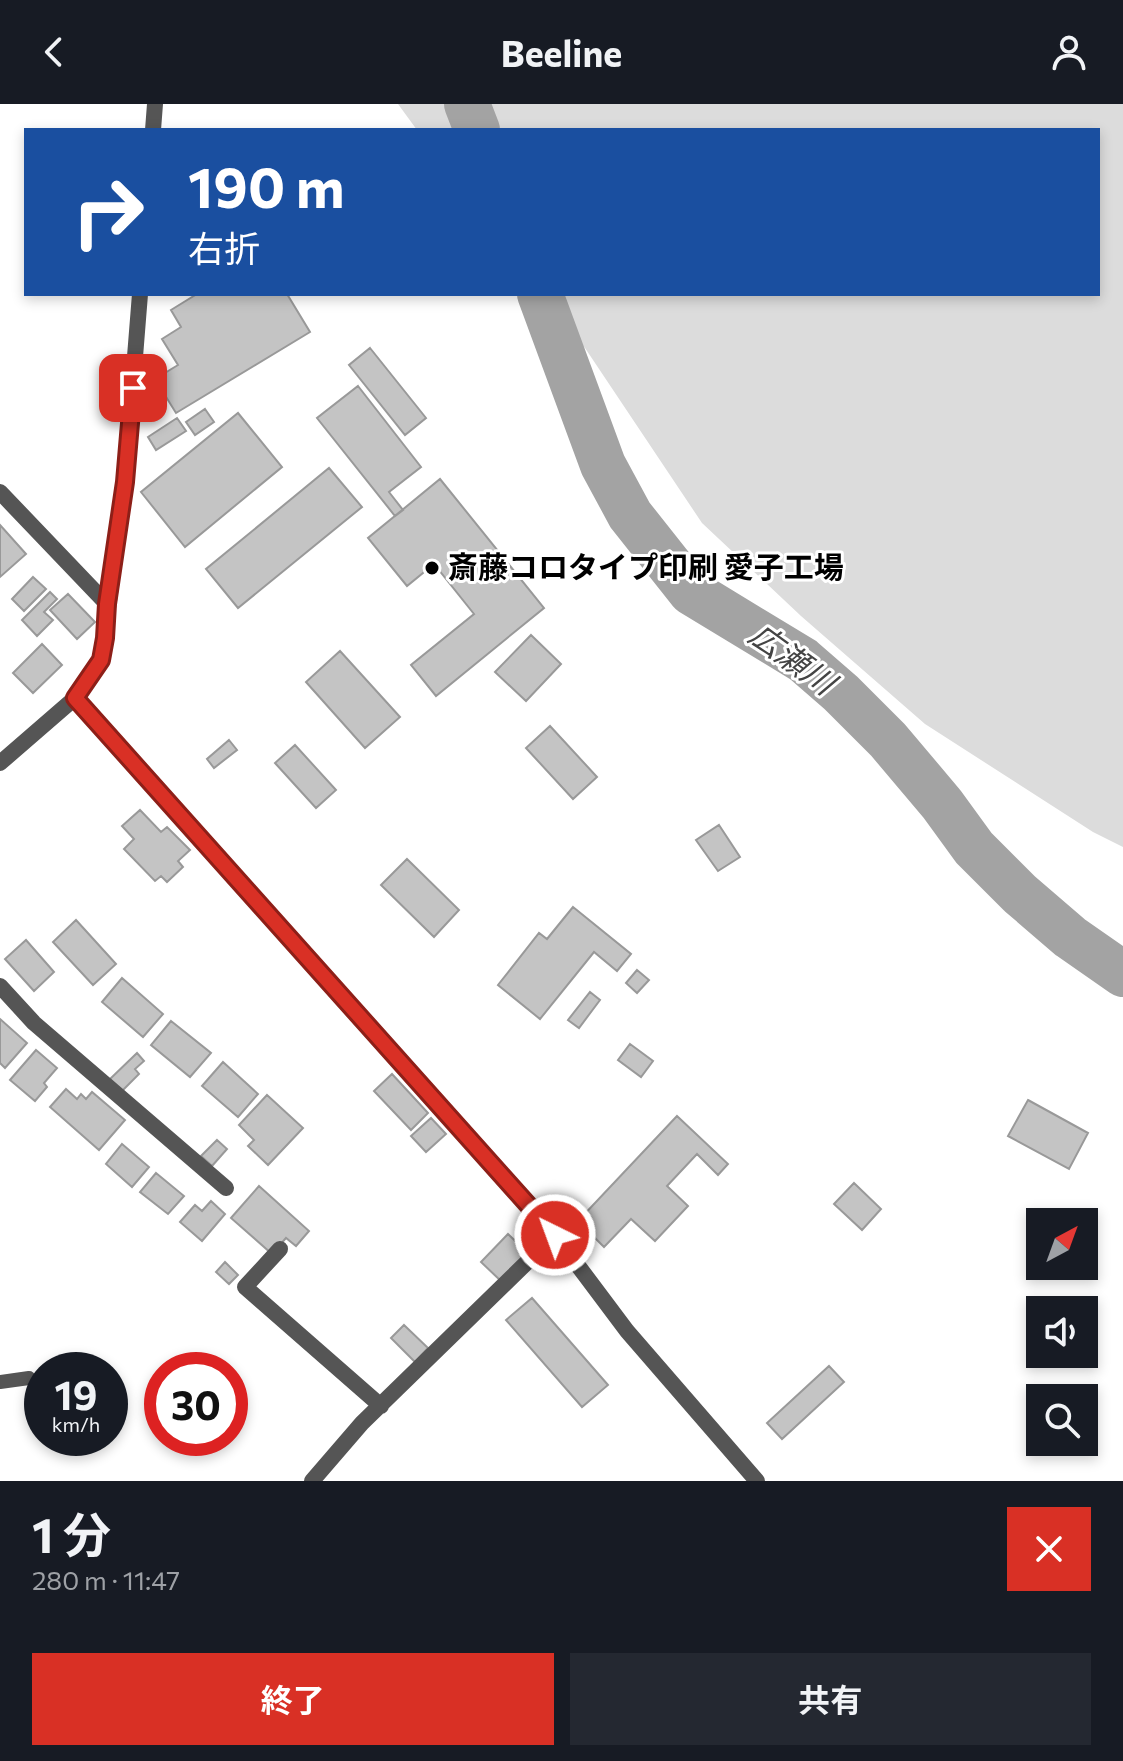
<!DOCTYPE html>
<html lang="ja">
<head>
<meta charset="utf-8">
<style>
	body { margin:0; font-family:Commissioner,"Noto Sans JP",sans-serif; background:#242831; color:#f1f3f6; height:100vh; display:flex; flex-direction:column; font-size:30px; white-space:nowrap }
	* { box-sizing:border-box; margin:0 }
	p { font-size:26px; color:#9ea1a6 }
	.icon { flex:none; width:44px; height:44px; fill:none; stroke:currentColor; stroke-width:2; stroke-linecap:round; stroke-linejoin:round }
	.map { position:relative; height:1377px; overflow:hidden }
	.sheet { display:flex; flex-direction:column; background:#171b24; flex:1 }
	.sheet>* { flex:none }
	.banner { position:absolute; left:24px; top:24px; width:1076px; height:168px; border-radius:0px; box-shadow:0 4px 12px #0003; background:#1a4fa0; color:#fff; overflow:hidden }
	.needle { width:52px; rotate:41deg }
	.tools { position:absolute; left:1026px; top:1104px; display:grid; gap:16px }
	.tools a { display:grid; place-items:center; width:72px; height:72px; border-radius:0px; background:#171b24; box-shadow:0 4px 12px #0003; font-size:40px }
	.speed { position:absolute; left:24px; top:1248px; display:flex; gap:16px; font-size:40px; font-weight:700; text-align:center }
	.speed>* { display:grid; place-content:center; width:104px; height:104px; border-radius:50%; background:#171b24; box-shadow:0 4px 12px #0003; line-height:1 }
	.speed small { font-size:20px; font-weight:400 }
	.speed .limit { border:12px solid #d22; background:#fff; color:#111 }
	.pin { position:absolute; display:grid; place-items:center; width:68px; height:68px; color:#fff; margin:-34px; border-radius:16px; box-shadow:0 4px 12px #0006 }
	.me { position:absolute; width:88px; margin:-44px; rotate:318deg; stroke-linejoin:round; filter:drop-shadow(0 0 6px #0008) }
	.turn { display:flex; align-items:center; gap:28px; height:168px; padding:0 32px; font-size:36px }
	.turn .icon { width:104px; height:104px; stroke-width:2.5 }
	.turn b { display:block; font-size:56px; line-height:68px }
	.round { display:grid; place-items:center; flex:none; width:84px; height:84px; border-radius:0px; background:#242831 }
	.headline { display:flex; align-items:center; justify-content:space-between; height:136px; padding:0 32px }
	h1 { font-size:48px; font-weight:700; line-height:60px }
	.primary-button { display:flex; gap:16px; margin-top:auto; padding:16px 32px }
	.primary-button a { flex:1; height:92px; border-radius:0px; background:#d93025; color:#fff; font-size:32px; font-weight:700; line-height:92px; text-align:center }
	.primary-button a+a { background:#242831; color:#f1f3f6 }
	header { display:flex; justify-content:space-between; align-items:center; height:104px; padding:0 32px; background:#171b24; font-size:36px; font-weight:700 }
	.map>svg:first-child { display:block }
	.green { fill:#dcdcdc }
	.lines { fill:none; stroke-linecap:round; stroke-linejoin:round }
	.river { stroke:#a3a3a3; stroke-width:46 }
	.building { fill:#c4c4c4; stroke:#999; stroke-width:2 }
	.service { stroke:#555; stroke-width:14 }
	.minor { stroke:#555; stroke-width:16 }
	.route-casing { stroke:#8d1f18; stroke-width:20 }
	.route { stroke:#d93025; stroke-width:14 }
	.poi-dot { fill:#000; stroke:#fff; stroke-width:3 }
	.labels { text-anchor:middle; stroke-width:6; stroke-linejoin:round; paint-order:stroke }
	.poi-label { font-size:30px; font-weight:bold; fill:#000; stroke:#fff; text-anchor:start }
	.water-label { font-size:32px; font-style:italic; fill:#444; stroke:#fff }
</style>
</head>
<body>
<header><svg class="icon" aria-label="back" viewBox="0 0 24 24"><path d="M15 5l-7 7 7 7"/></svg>Beeline<svg class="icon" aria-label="person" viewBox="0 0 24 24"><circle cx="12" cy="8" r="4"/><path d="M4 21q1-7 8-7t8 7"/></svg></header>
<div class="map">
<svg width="1123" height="1377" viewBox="0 0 1123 1377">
	<rect width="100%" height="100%" fill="#fff"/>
	<path class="green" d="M398,0H1123V743L1093,728L925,620L801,512L702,419L585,244L543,190H1098V26H417Z"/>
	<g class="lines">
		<path class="river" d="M467,0L477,26
			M540,190L603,361L630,411L691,488L803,556L841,589L888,636L942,700L974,744L1020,790L1070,833L1123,870"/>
	</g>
	<path class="building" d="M197,190H287L310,228L176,309L155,275L178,261L162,235L181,223L171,206Z
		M370,244L426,314L405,331L349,261Z
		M358,282L421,363L389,388L403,406L395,412L317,314Z
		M205,305L214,318L195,331L186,318Z
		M238,309L282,363L185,443L141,388Z
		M177,314L186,327L156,346L148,333Z
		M329,364L362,403L238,504L206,465Z
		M440,375L544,504L436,592L411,561L474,510L434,460L407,482L368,434Z
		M0,421L26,450L0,473Z
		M33,473L46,485L24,507L12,495Z
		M50,488L57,495L44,508L53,516L37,532L22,516Z
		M68,490L95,518L77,535L50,506Z
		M531,531L561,560L526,597L495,568Z
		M42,540L62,561L33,589L13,569Z
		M340,547L400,613L365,644L306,578Z
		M550,622L597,673L573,695L526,644Z
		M229,636L237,646L214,664L207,655Z
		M295,641L336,686L316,704L275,659Z
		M140,706L161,728L167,723L190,746L178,757L183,763L167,778L161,772L155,777L124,745L134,735L122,722Z
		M719,721L740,753L718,767L696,736Z
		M407,755L459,806L434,833L381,781Z
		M573,803L631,850L617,867L594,848L540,915L498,881L539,829L547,835Z
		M76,816L116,860L93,881L53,838Z
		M26,836L54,868L34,887L5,855Z
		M637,866L649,876L637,889L626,879Z
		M122,874L163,910L143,933L102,898Z
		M590,888L600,896L579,924L568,916Z
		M0,915L27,939L5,964L0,959Z
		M171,917L211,949L190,973L151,941Z
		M630,940L653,957L641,973L618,956Z
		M36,946L57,964L44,979L47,983L35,997L10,976Z
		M137,949L144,957L135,965L139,970L122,987L110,975Z
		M223,958L258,990L238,1013L202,982Z
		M392,970L428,1009L411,1026L374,987Z
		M66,985L77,995L81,990L86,995L92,988L125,1016L99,1046L50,1003Z
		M267,991L303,1024L268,1061L248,1042L254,1036L239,1021Z
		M1028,996L1088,1029L1069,1065L1008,1032Z
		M677,1012L728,1060L718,1071L697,1050L667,1082L688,1102L655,1137L631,1115L604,1143L578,1117Z
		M431,1014L446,1030L426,1048L411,1032Z
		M217,1036L227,1045L212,1062L201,1052Z
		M122,1040L149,1063L132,1083L106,1060Z
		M156,1069L184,1092L168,1110L140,1088Z
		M854,1079L881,1105L862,1126L834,1100Z
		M259,1082L309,1127L296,1142L286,1134L272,1150L231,1114Z
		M211,1097L225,1110L202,1137L180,1118L195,1101L202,1107Z
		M508,1130L529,1150L502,1178L481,1158Z
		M225,1158L238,1171L229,1180L216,1168Z
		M532,1194L608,1281L582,1303L506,1216Z
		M404,1221L428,1244L415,1258L391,1234Z
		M829,1262L844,1278L782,1335L767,1319Z"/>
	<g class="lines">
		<path class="service" d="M0,1278L29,1274"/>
		<path class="minor" d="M153,26L155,0
			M0,388L107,500
			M75,594L555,1131L627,1227L757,1377
			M0,659L75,594L101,556L125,378L140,190
			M0,882L34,919L226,1084
			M280,1145L245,1183L381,1302
			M312,1377L362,1319L555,1131"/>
	</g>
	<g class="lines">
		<defs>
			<path id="route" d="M133,284L125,378L107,500L105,534L101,556L75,594L555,1131"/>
		</defs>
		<use href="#route" class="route-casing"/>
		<use href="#route" class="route"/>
	</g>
	<circle class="poi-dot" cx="432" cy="464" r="8"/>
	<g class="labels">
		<g class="poi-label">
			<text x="448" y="474">斎藤コロタイプ印刷 愛子工場</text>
		</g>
		<g class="water-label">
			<text transform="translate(792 555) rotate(36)" y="11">広瀬川</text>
		</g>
	</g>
</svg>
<div class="tools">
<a><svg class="needle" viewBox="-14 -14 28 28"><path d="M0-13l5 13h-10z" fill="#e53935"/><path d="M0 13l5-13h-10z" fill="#9ea1a6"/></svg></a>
<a><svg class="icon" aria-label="sound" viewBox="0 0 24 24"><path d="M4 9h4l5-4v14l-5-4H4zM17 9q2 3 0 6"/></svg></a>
<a><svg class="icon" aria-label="search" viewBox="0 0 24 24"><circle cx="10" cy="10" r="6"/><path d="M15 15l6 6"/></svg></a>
</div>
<div class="speed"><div>19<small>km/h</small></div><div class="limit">30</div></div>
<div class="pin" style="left:133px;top:284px;background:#d93025"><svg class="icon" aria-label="arrive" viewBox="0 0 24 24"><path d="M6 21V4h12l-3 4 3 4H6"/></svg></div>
<svg class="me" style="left:555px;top:1131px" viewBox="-20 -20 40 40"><circle r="17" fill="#d93025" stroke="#fff" stroke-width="3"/><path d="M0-11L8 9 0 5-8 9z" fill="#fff"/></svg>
<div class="banner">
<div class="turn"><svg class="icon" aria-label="right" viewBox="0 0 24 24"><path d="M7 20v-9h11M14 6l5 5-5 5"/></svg><div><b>190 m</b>右折</div></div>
</div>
</div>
<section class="sheet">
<div class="headline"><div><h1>1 分</h1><p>280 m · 11:47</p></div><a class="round" style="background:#d93025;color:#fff"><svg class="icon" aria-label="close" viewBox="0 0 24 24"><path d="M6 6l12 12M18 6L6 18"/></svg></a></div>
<div class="primary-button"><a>終了</a><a>共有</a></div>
</section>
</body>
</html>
